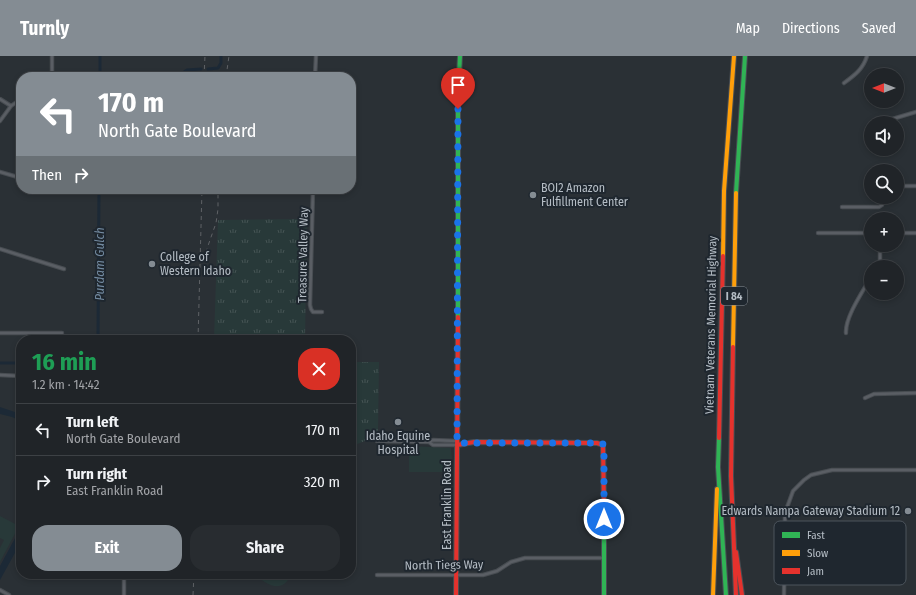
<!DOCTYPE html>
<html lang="en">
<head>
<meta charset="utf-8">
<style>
	body { margin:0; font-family:"Fira Sans Condensed",sans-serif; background:#282c30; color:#f1f3f6; height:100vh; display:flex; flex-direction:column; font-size:15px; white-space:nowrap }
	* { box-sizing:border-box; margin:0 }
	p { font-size:13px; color:#a2a4a8 }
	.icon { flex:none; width:22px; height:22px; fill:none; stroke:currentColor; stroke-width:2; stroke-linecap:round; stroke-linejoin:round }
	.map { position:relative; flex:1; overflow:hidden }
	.side { position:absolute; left:16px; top:279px; width:340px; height:244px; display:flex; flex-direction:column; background:#202428; border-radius:16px; box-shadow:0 2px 6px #0003,0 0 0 1px #3d4145 }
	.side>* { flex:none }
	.banner { position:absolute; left:16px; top:16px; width:340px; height:122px; border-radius:16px; box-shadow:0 2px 6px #0003,0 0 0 1px #3d4145; background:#848c93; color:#fff; overflow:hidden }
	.needle { width:26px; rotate:270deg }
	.fabs { position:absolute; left:864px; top:12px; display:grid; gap:8px }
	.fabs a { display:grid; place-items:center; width:40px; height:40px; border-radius:50%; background:#202428; box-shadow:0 2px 6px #0003,0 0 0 1px #3d4145; font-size:20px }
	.pin { position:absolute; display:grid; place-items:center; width:34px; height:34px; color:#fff; margin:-41px -17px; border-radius:50% 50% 50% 0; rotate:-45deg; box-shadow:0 0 4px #0007 }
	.pin .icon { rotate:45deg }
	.me { position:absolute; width:44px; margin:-22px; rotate:0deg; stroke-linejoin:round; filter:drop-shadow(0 0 3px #0008) }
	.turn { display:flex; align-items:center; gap:14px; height:84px; padding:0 16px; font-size:18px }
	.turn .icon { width:52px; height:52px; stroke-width:2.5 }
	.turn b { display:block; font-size:28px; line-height:34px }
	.then { display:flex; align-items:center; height:38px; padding:0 16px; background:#0003; gap:8px; font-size:15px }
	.round { display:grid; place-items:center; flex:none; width:42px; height:42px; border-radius:16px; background:#282c30 }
	.summary { display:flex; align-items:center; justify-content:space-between; height:68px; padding:0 16px }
	h1 { font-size:24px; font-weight:700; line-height:30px; color:#1e9e55 }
	.action { display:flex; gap:8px; margin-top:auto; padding:8px 16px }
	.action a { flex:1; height:46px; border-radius:16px; background:#848c93; color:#fff; font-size:16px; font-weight:700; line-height:46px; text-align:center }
	.action a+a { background:#282c30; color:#f1f3f6 }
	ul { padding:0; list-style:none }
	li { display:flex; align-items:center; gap:12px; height:52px; padding:0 16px; border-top:1px solid #3d4145 }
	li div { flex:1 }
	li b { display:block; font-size:15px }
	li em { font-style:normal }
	header { display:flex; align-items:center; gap:24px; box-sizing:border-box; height:56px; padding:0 20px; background:#848c93; color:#fff }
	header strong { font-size:19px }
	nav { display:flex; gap:22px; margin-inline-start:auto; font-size:14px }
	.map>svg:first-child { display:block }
	.green { fill:#283939 }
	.park { fill:url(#park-tufts) }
	.water { fill:#1c2936 }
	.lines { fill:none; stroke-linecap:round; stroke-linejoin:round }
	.canal { stroke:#1c2936; stroke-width:3 }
	.street-casing { stroke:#484d52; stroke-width:4.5 }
	.fast-casing { stroke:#484d52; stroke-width:6 }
	.slow-casing { stroke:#484d52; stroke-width:6 }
	.jam-casing { stroke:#484d52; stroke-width:6 }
	.street { stroke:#5a5e64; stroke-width:2.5 }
	.fast { stroke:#30b455; stroke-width:4 }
	.slow { stroke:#ff9f0a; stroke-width:4 }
	.jam { stroke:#e5322d; stroke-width:4 }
	.rail { stroke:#5f6266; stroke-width:1; stroke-dasharray:4 4; stroke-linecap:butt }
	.route { stroke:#1a73e8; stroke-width:7; stroke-dasharray:0 12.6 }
	.poi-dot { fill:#848c93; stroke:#1f272f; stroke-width:1.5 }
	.labels { text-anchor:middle; stroke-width:4; stroke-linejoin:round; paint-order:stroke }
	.shield { fill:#1f272f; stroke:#889098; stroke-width:1 }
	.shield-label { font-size:11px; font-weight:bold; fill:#b5bdc5 }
	.poi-label { font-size:12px; fill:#b5bdc5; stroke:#1f272f; text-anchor:start }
	.street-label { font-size:12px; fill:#b5bdc5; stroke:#1f272f }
	.water-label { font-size:13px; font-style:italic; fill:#738aa0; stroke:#1f272f }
	.key { fill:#1f272f; stroke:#4c545c; stroke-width:1 }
	.key-label { font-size:11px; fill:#b5bdc5 }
</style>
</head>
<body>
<header>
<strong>Turnly</strong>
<nav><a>Map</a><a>Directions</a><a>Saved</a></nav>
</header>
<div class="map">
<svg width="916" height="539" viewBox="0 0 916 539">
	<defs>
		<pattern id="park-tufts" width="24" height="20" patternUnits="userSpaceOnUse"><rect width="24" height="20" fill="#283939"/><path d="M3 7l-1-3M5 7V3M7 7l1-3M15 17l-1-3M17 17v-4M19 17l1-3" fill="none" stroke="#455454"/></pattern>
	</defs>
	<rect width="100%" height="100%" fill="#2a3035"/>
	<path class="green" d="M410,390L451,392L453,416H409V392Z
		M0,460L19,470L0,506V492L4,484L0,482Z
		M255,518H291C283,539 266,529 255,518Z"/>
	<path class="park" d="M307,163L305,284H214L218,164Z
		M351,306H379L378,374L375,381L352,390H351Z"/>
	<path class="water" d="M0,351L21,358V365L12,361L0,358Z
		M21,471V486L0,524V510Z"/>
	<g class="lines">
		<path class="canal" d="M208,13L218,12L221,7V0
			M100,21V0
			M177,21L187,14L201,13
			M98,284L99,133
			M0,307H21"/>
		<defs>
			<path id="street" d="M52,21V0
				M315,21L316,0
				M844,27C855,19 863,13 867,0
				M0,43L11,50
				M0,65L11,50L21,43
				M879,67L916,56
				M0,116L21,122
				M897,130H916
				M313,133L310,249L311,253L313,256H322
				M842,151H879L882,149L883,141
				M818,177H871
				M897,177H916
				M0,193L64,213
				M877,211L880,205V189
				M0,277H62
				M846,277C845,261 863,235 871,221
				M0,319L21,320
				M865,342L874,338L916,337
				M377,385L429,386L433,384L457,385
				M429,386L433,389H457
				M124,518V539
				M377,519H483L497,515L511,506L525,502H604
				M0,534L9,539
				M784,539L785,457L793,435L804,424L811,419L832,414H916"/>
			<path id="fast" d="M736,137L745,0
				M458,261V40L460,0
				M719,382L718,411L726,539
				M604,453V539"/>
			<path id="slow" d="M723,200L724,135L734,0
				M733,291L736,137
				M713,539L717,433"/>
			<path id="jam" d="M733,291L731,420L736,539
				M719,382L723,200
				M457,389L474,386L597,387L603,389L604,453
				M736,496L742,539
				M456,539L458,261"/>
		</defs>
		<use href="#street" class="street-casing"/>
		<use href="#fast" class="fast-casing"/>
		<use href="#slow" class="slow-casing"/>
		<use href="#jam" class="jam-casing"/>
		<use href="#street" class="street"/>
		<use href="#fast" class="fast"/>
		<use href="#slow" class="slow"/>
		<use href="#jam" class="jam"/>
		<path class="rail" d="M204,21L205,0
			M226,21L229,0
			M203,204L216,167L218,153V133
			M198,284L202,133
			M193,539L194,518"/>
	</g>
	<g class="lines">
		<path class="route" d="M458,53L457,385H461L463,387H600L603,388L604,393V463"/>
	</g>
	<g class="poi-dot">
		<circle cx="533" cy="139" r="4"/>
		<circle cx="152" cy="208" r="4"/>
		<circle cx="398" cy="366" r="4"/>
		<circle cx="908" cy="455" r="4"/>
	</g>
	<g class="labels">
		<rect class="shield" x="721" y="231" width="26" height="18" rx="3"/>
		<g class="shield-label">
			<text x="734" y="244">I 84</text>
		</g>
		<g class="poi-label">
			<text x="541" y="136">BOI2 Amazon<tspan x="541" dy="14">Fulfillment Center</tspan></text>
			<text x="160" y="205">College of<tspan x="160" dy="14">Western Idaho</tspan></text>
			<text x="398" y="384" text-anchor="middle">Idaho Equine<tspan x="398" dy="14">Hospital</tspan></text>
			<text x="900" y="459" text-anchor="end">Edwards Nampa Gateway Stadium 12</text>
		</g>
		<g class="street-label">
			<text transform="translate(303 199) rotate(-89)" y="4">Treasure Valley Way</text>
			<text transform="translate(711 269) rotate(-89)" y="4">Vietnam Veterans Memorial Highway</text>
			<text transform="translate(447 449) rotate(-90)" y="4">East Franklin Road</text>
			<text transform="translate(444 509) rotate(-1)" y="4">North Tiegs Way</text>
		</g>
		<g class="water-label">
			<text transform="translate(99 208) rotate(-90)" y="5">Purdam Gulch</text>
		</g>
	</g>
	<rect x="774" y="465" width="132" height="64" rx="6" class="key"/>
	<rect x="782" y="476" width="18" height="6" fill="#30b455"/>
	<rect x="782" y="494" width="18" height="6" fill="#ff9f0a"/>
	<rect x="782" y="512" width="18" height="6" fill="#e5322d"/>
	<g class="key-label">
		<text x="807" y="483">Fast</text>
		<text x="807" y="501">Slow</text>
		<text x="807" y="519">Jam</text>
	</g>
</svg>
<div class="fabs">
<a><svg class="needle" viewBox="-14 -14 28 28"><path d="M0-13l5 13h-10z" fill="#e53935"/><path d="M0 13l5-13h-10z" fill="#a2a4a8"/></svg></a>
<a><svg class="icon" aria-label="sound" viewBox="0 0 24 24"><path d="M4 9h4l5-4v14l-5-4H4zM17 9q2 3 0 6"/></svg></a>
<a><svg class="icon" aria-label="search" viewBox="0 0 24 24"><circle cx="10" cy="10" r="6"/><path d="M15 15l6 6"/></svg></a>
<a>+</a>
<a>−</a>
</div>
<div class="pin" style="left:458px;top:53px;background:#d93025"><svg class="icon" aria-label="arrive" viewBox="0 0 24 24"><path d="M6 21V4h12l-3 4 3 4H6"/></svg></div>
<svg class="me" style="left:604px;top:463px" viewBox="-20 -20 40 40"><circle r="17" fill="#1a73e8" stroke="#fff" stroke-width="3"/><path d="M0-11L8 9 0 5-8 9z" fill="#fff"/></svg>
<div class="banner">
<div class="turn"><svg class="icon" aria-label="left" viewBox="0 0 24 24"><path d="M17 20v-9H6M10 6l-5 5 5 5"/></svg><div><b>170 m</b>North Gate Boulevard</div></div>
<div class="then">Then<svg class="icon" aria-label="right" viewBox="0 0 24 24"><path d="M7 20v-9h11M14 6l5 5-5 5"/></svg></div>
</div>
<section class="side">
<div class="summary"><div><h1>16 min</h1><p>1.2 km · 14:42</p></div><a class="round" style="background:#d93025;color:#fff"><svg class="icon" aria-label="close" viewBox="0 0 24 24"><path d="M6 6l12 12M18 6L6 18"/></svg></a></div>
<ul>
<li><svg class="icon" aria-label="left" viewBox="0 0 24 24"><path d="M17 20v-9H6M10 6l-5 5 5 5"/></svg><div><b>Turn left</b><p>North Gate Boulevard</p></div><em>170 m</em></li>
<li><svg class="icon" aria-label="right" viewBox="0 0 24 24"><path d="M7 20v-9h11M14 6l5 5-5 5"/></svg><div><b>Turn right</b><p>East Franklin Road</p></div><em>320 m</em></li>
</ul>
<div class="action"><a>Exit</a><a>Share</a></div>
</section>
</div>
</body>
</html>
